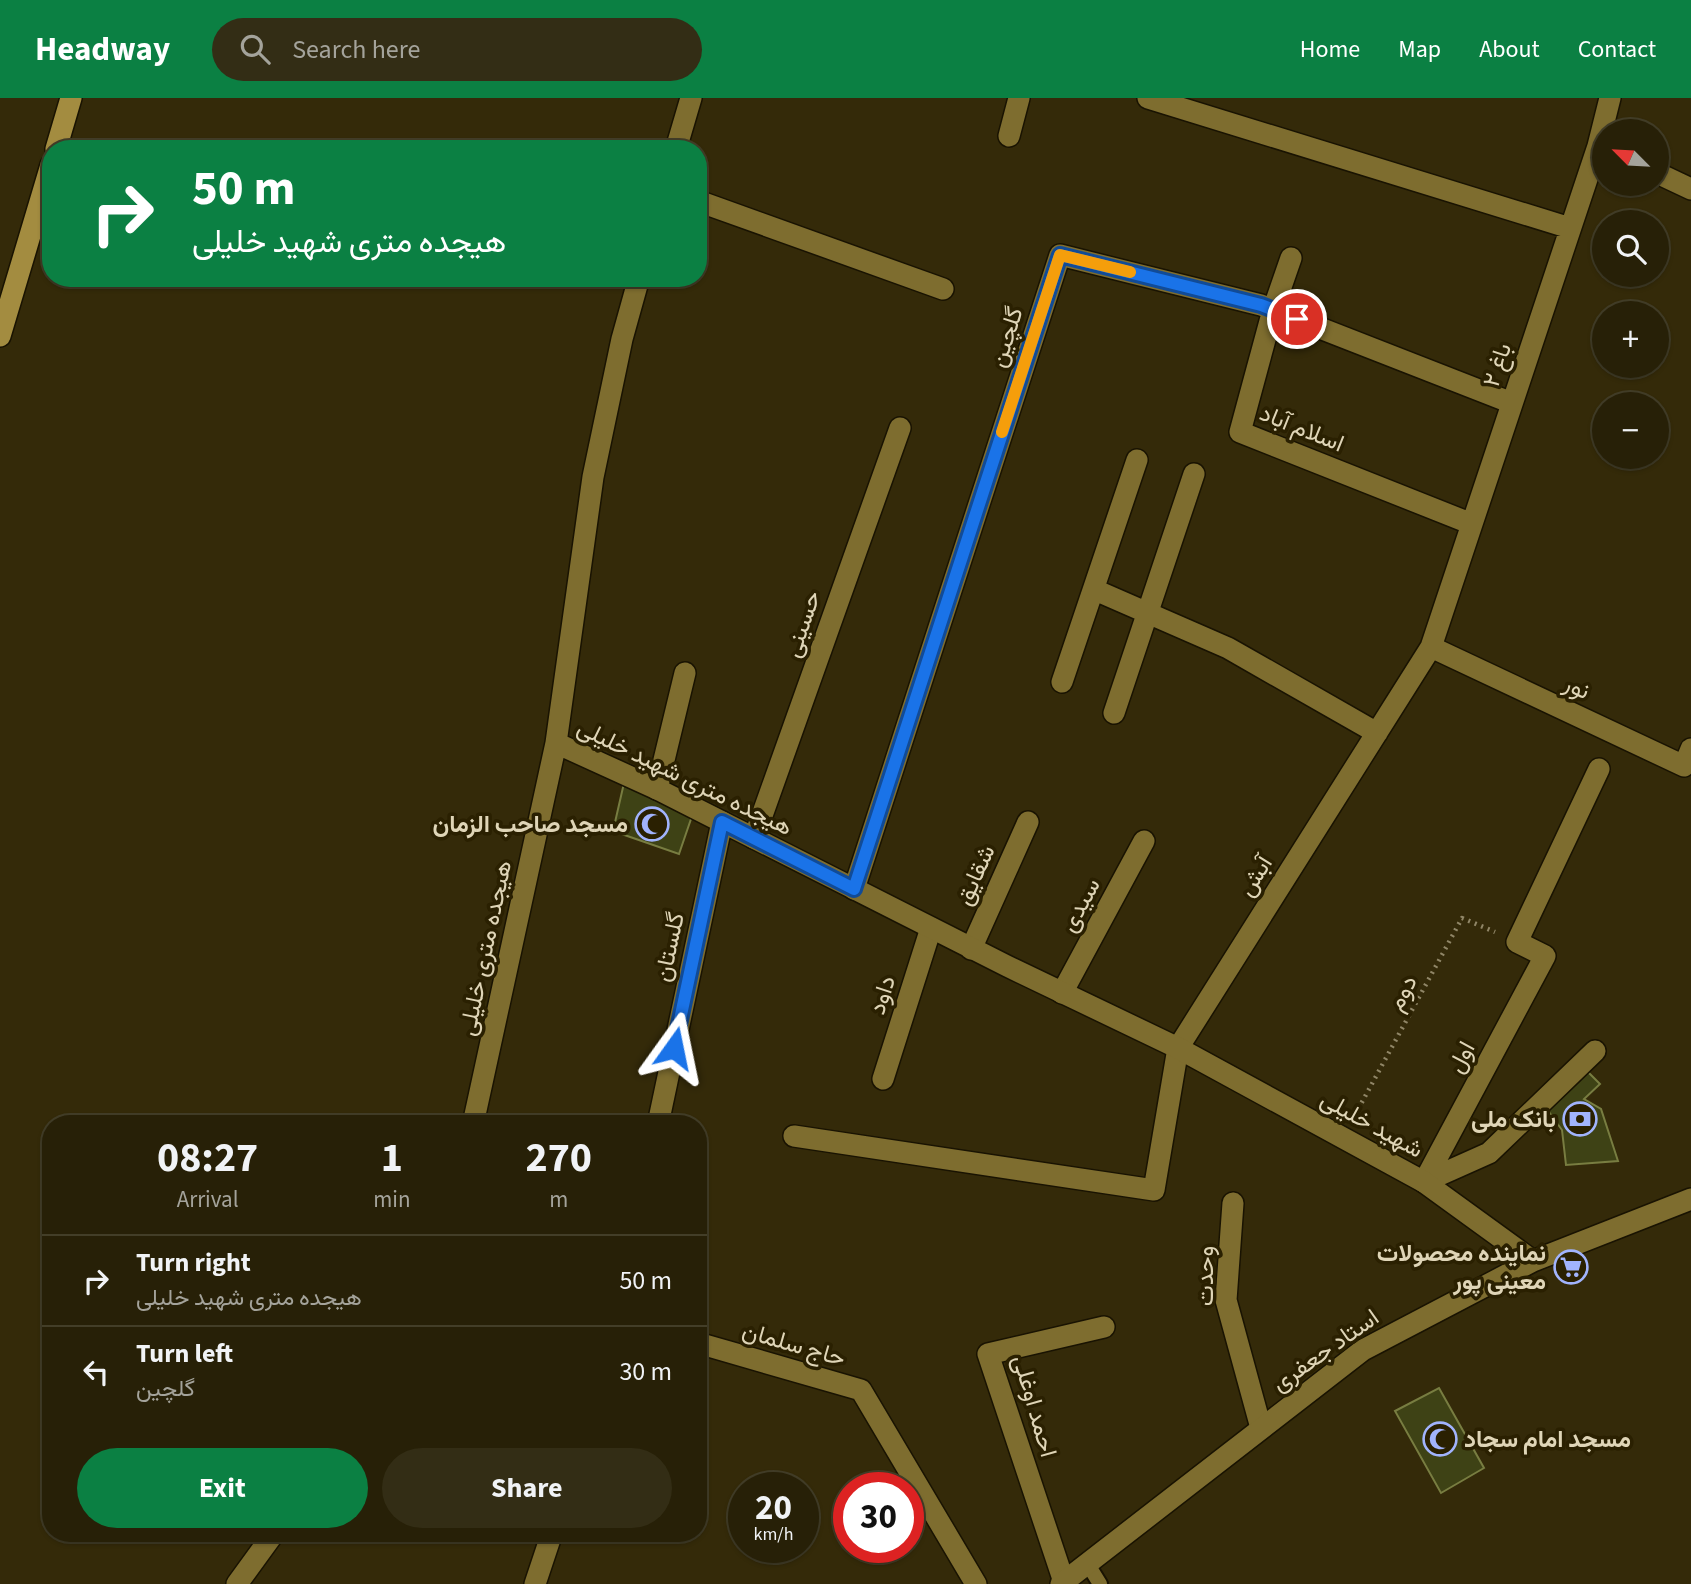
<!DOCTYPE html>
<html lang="en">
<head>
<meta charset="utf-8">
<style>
	body { margin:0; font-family:"Source Sans 3",Vazirmatn,sans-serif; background:#332d15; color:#f1f3f6; height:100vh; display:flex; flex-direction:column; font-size:26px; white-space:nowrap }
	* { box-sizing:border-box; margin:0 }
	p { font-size:23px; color:#a4a39b }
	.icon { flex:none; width:38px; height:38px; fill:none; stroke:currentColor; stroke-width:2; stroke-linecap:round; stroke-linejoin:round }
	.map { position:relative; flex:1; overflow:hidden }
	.sheet { position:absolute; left:42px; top:1017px; width:665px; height:427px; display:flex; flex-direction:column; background:#272007; border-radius:28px; box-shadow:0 2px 5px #0004,0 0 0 2px #433e28 }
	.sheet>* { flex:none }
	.banner { position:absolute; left:42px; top:42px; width:665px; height:147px; border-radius:28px; box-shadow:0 2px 5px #0004,0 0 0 2px #433e28; background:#0b8043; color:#fff; overflow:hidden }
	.needle { width:46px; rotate:294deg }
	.buttons { position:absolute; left:1592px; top:21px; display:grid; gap:14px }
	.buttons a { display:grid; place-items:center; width:77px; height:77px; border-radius:50%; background:#272007; box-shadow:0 2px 5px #0004,0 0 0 2px #433e28; font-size:35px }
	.speed { position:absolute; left:728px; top:1374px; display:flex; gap:14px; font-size:35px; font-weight:700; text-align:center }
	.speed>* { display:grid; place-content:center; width:91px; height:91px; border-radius:50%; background:#272007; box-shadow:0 2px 5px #0004,0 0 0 2px #433e28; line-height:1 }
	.speed small { font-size:18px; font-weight:400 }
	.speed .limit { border:10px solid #d22; background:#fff; color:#111 }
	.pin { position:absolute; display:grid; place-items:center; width:60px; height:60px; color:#fff; margin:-30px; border:4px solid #fff; border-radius:50%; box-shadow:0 2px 7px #0007 }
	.me { position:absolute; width:77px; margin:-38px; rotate:12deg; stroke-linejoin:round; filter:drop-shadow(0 0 5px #0008) }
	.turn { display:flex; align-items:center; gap:24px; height:147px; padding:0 35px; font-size:32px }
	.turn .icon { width:91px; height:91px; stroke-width:2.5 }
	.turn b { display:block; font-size:49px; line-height:60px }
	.eta { display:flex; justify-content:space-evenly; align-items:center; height:119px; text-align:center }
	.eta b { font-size:42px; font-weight:700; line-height:49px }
	.action { display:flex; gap:14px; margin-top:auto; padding:14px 35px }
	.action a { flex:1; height:80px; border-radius:42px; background:#0b8043; color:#fff; font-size:28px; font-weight:700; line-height:80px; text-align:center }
	.action a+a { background:#332d15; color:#f1f3f6 }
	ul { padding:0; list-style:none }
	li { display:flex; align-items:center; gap:21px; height:91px; padding:0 35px; border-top:2px solid #433e28 }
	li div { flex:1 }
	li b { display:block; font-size:26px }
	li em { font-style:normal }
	header { display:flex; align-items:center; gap:42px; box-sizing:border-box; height:98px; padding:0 35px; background:#0b8043; color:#fff }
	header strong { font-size:33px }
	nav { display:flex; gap:38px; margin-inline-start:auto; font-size:24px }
	.search { width:490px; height:63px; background:#332d15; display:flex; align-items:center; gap:18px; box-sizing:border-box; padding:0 24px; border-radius:38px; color:#a4a39b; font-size:26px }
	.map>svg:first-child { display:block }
	.building { fill:#3e4215; stroke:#787d41; stroke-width:2 }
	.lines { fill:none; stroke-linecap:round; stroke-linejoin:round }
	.lane-casing { stroke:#191302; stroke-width:18 }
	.street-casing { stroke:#191302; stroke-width:24 }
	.secondary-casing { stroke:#191302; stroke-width:24 }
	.highway-casing { stroke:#191302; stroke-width:24 }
	.path { stroke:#908667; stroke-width:4.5; stroke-dasharray:2 5; stroke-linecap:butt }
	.lane { stroke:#7e6d2f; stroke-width:14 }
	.street { stroke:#7e6d2f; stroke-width:21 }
	.secondary { stroke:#7e6d2f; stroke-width:21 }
	.highway { stroke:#a38c40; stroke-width:21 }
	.route-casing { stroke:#114b97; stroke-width:18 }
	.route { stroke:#1a73e8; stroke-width:12 }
	.slow { stroke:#f59e0b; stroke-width:12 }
	.labels { text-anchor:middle; stroke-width:7; stroke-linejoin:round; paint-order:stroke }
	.street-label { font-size:24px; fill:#dfd5b7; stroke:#2a2001 }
	.poi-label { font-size:24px; font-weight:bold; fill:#dfd5b7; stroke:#2a2001; text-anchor:end }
</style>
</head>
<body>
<header>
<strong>Headway</strong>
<div class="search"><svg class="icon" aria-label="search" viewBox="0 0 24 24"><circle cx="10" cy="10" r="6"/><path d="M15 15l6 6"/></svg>Search here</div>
<nav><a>Home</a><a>Map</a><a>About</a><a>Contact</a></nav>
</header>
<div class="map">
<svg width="1691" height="1486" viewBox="0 0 1691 1486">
	<rect width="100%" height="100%" fill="#342a09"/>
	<path class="building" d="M624,685L692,718L679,756L613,733Z
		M1588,974L1600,986L1584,1001L1601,1011L1618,1063L1566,1067L1562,1032L1544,1007Z
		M1439,1290L1484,1370L1441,1395L1395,1313Z"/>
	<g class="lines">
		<defs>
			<path id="lane" d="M1087,1465L1100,1486"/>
			<path id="street" d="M1148,0L1570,130
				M1009,38L1019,0
				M1657,75L1691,91
				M698,103L943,191
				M1291,160L1273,212L1240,334L1472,426
				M1095,492L1228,550L1377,635
				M1431,549L1684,668L1691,651
				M1062,584L1137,362
				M1114,615L1194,376
				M657,691L685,575
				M754,740L900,330
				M854,791L1060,157L1261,207L1512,305
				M971,851L1028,724
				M1062,895L1144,743
				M883,981L931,830
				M658,1026L722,724
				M794,1038L1154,1092L1178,950L1431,549L1598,48L1610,0
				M1424,1084L1545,858L1517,844L1599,671
				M1424,1084L1489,1055L1595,953
				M1233,1105L1226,1202L1261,1330
				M698,1245L861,1292L976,1486
				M1064,1484L988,1256L1104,1229
				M535,1486L552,1435"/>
			<path id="secondary" d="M676,51L691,0
				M556,645L657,691L1007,868L1178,950L1424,1084L1533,1163
				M473,1026L556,645L593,379L622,241L639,180
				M237,1486L274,1435
				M1061,1486L1363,1252L1533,1163L1691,1101"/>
			<path id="highway" d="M56,51L71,0
				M0,238L51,67"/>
		</defs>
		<use href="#lane" class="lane-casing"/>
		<use href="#street" class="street-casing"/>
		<use href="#secondary" class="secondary-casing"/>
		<use href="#highway" class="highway-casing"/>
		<path class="path" d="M1355,1017L1462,820L1495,834"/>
		<use href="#lane" class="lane"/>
		<use href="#street" class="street"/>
		<use href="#secondary" class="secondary"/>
		<use href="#highway" class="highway"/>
	</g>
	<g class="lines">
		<defs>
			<path id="route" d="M674,950L722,724L854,791L1060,157L1261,207L1297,221"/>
		</defs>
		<use href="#route" class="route-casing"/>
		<use href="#route" class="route"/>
		<path class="slow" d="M1002,334L1060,157L1130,174"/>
	</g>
	<defs>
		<symbol id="mosque-ring" viewBox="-11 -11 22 22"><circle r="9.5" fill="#2a2001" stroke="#a1b3fd" stroke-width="1.5"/><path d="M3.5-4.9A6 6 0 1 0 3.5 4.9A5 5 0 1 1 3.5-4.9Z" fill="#a1b3fd"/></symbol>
		<symbol id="bank-ring" viewBox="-11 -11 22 22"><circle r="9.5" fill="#2a2001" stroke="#a1b3fd" stroke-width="1.5"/><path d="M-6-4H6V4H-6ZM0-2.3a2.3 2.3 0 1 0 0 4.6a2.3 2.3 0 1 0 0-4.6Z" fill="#a1b3fd"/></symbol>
		<symbol id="supermarket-ring" viewBox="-11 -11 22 22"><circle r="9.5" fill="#2a2001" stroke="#a1b3fd" stroke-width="1.5"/><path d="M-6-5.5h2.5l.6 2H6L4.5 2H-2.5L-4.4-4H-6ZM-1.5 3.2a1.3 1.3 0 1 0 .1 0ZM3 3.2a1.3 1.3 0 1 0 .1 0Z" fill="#a1b3fd"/></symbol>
	</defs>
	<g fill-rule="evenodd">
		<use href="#mosque-ring" x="633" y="707" width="38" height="38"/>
		<use href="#bank-ring" x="1561" y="1002" width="38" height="38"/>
		<use href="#supermarket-ring" x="1552" y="1150" width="38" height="38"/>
		<use href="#mosque-ring" x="1421" y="1322" width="38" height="38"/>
	</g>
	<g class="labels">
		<g class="street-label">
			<text transform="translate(1006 239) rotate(-72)" y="8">گلچین</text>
			<text transform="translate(1497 267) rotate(-72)" y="8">باغ ۲</text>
			<text transform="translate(1302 330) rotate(22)" y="8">اسلام آباد</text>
			<text transform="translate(802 526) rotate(-71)" y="8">حسینی</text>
			<text transform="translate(1577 589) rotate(25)" y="8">نور</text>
			<text transform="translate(685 679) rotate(26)" y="8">هیجده متری شهید خلیلی</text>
			<text transform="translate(975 777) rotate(-66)" y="8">شقایق</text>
			<text transform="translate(1255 778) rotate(-58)" y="8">آبش</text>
			<text transform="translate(1080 807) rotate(-62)" y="8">سیدی</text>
			<text transform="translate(669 849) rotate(-78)" y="8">گلستان</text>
			<text transform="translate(485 850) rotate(-78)" y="8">هیجده متری خلیلی</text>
			<text transform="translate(1402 895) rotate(-62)" y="8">دوم</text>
			<text transform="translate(882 897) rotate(-72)" y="8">داود</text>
			<text transform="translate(1461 959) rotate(-62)" y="8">اول</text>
			<text transform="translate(1372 1026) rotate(29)" y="8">شهید خلیلی</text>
			<text transform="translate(1205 1178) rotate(-90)" y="8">وحدت</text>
			<text transform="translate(794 1246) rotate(16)" y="8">حاج سلمان</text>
			<text transform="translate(1325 1252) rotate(-35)" y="8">استاد جعفری</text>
			<text transform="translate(1035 1308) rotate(74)" y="8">احمد اوغلی</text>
		</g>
		<g class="poi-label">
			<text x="628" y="734">مسجد صاحب الزمان</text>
			<text x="1556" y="1029">بانک ملی</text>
			<text x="1546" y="1163">نماینده محصولات<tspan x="1546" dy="28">معینی پور</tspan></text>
			<text x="1464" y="1349" text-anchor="start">مسجد امام سجاد</text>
		</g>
	</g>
</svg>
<div class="buttons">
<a><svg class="needle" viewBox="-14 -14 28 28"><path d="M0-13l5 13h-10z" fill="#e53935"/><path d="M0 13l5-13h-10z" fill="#a4a39b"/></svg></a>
<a><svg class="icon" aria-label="search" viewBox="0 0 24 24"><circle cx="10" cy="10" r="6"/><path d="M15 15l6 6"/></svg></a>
<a>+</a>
<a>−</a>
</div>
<div class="speed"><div>20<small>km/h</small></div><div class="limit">30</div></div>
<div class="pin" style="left:1297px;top:221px;background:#d93025"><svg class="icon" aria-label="arrive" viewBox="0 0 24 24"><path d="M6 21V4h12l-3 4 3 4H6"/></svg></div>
<svg class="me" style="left:674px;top:950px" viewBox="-20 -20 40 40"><path d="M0-17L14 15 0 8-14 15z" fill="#1a73e8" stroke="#fff" stroke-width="4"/></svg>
<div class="banner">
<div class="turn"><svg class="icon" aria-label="right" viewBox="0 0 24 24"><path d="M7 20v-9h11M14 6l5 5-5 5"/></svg><div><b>50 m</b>هیجده متری شهید خلیلی</div></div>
</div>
<section class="sheet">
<div class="eta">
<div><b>08:27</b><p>Arrival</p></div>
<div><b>1</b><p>min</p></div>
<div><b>270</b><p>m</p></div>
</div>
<ul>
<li><svg class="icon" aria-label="right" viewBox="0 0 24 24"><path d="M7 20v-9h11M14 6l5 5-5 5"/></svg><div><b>Turn right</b><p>هیجده متری شهید خلیلی</p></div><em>50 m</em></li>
<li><svg class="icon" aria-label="left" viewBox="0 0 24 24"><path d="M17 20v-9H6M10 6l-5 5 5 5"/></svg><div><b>Turn left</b><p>گلچین</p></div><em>30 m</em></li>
</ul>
<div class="action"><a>Exit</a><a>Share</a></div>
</section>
</div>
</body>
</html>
